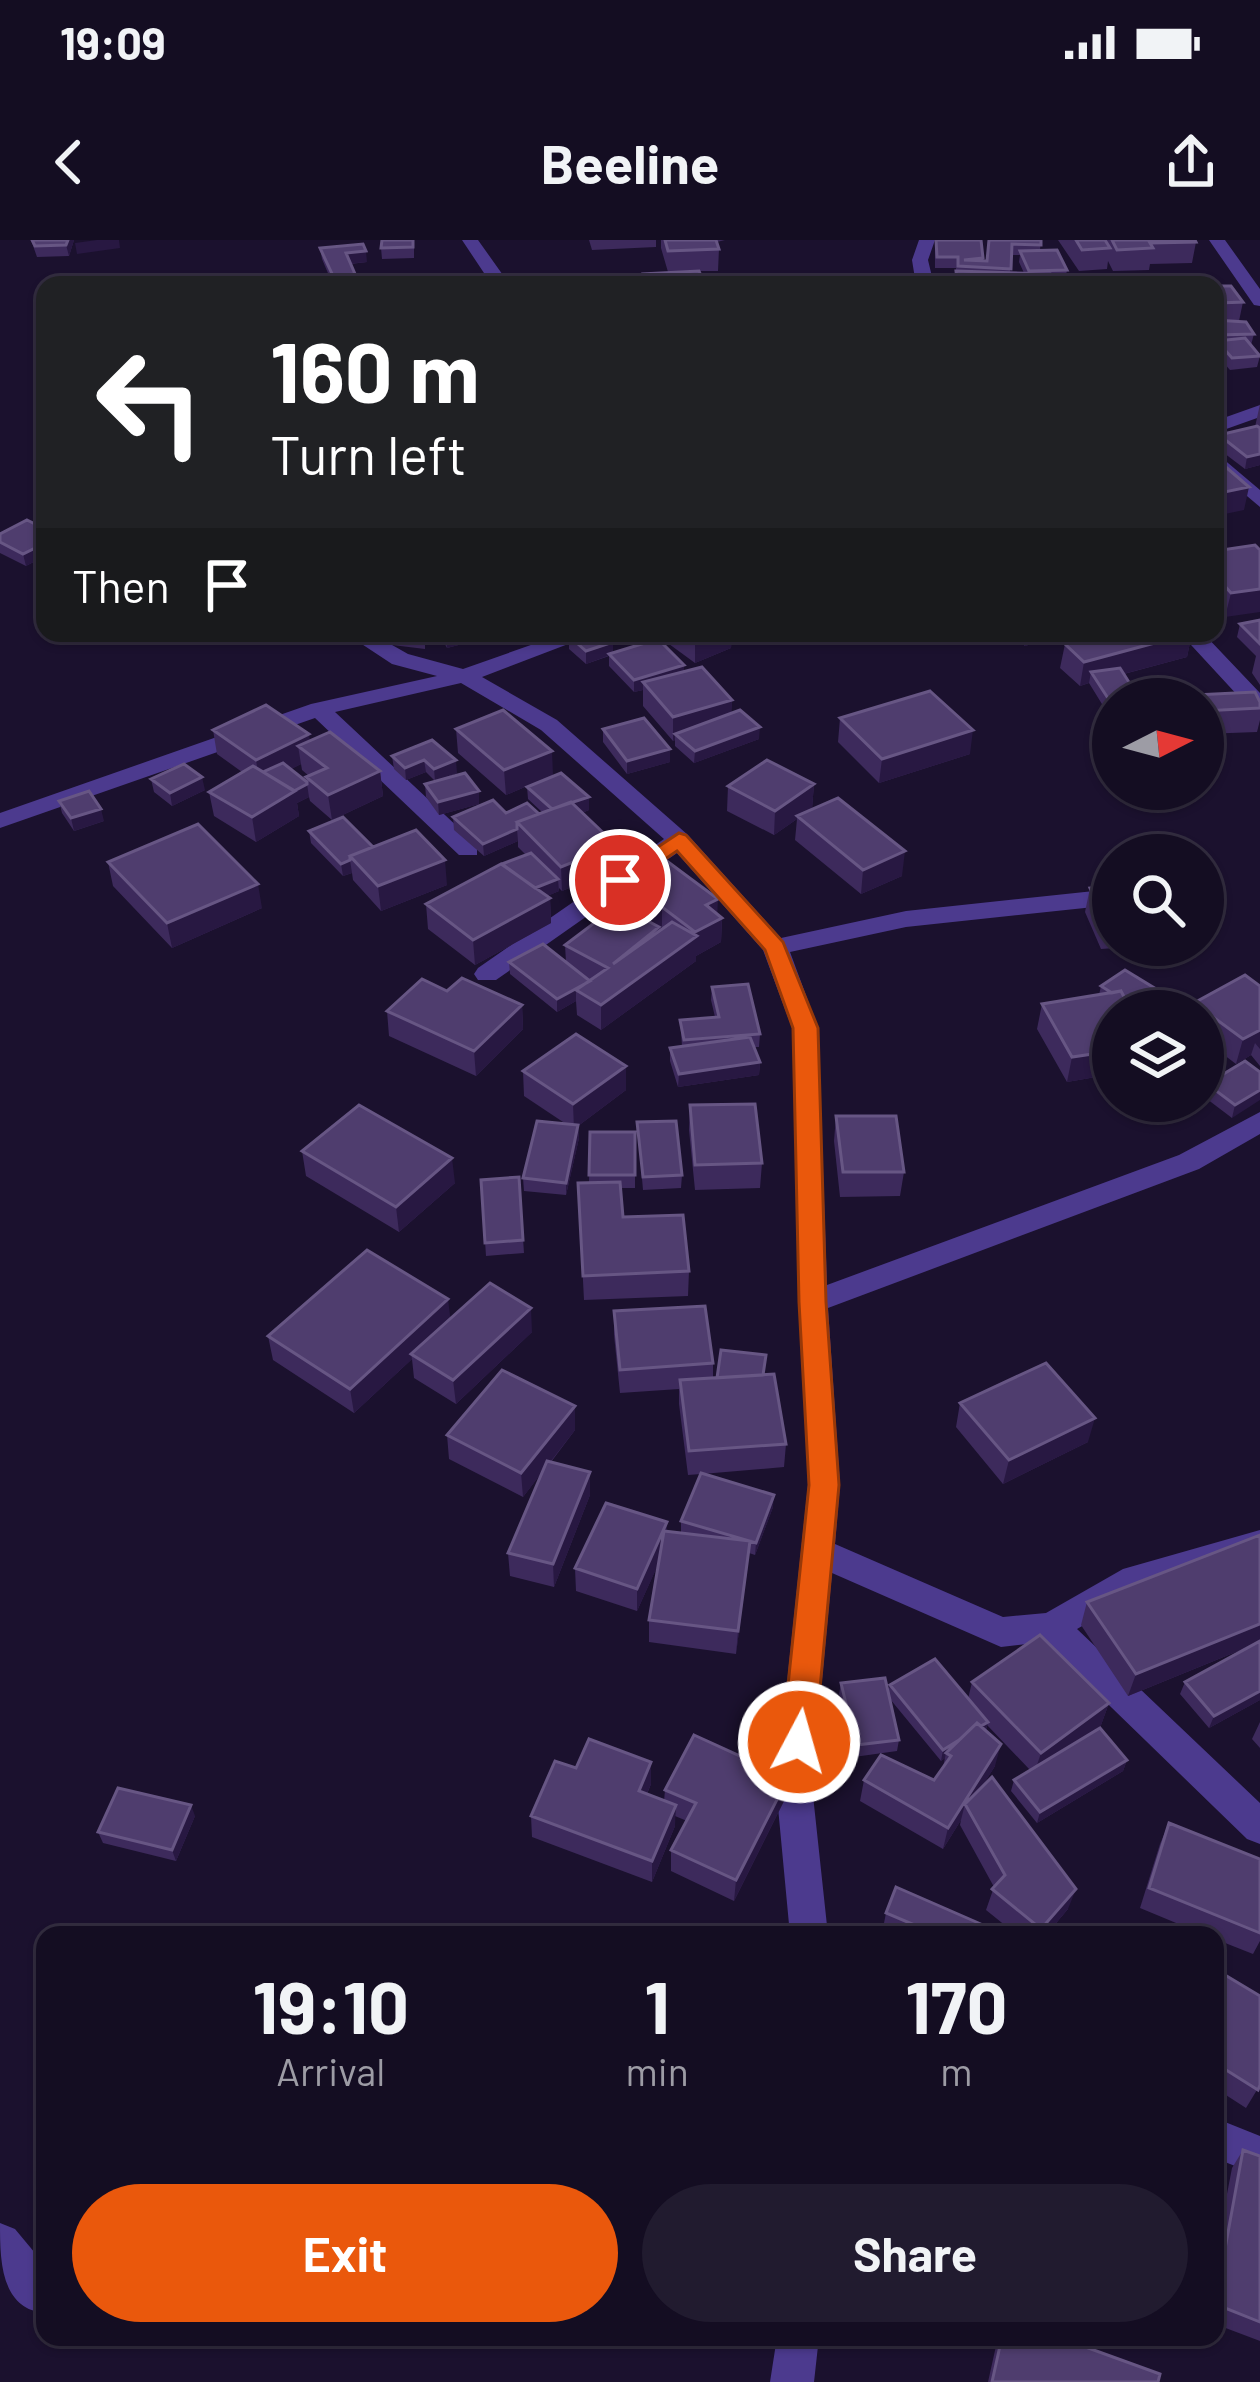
<!DOCTYPE html>
<html lang="en">
<head>
<meta charset="utf-8">
<style>
	body { margin:0; font-family:Barlow,sans-serif; background:#211b2f; color:#f1f3f6; height:100vh; display:flex; flex-direction:column; font-size:45px; white-space:nowrap }
	* { box-sizing:border-box; margin:0 }
	p { font-size:39px; color:#9d9ca5 }
	.icon { flex:none; width:66px; height:66px; fill:none; stroke:currentColor; stroke-width:2; stroke-linecap:round; stroke-linejoin:round }
	.map { position:relative; flex:1; overflow:hidden }
	.drawer { position:absolute; left:36px; top:1686px; width:1188px; height:420px; display:flex; flex-direction:column; background:#140d22; border-radius:24px; box-shadow:0 3px 9px #0004,0 0 0 3px #332d40 }
	.drawer>* { flex:none }
	.guide { position:absolute; left:36px; top:36px; width:1188px; height:366px; border-radius:24px; box-shadow:0 3px 9px #0004,0 0 0 3px #332d40; background:#202124; color:#fff; overflow:hidden }
	.needle { width:78px; rotate:84deg }
	.fabs { position:absolute; left:1092px; top:438px; display:grid; gap:24px }
	.fabs a { display:grid; place-items:center; width:132px; height:132px; border-radius:50%; background:#140d22; box-shadow:0 3px 9px #0004,0 0 0 3px #332d40; font-size:60px }
	.pin { position:absolute; display:grid; place-items:center; width:102px; height:102px; color:#fff; margin:-51px; border:6px solid #fff; border-radius:50%; box-shadow:0 3px 12px #0007 }
	.me { position:absolute; width:132px; margin:-66px; rotate:6deg; stroke-linejoin:round; filter:drop-shadow(0 0 9px #0008) }
	.turn { display:flex; align-items:center; gap:42px; height:252px; padding:0 36px; font-size:54px }
	.turn .icon { width:156px; height:156px; stroke-width:2.5 }
	.turn b { display:block; font-size:84px; line-height:102px }
	.then { display:flex; align-items:center; height:114px; padding:0 36px; background:#0003; gap:24px; font-size:45px }
	.eta { display:flex; justify-content:space-evenly; align-items:center; height:204px; text-align:center }
	.eta b { font-size:72px; font-weight:700; line-height:84px }
	.primary-button { display:flex; gap:24px; margin-top:auto; padding:24px 36px }
	.primary-button a { flex:1; height:138px; border-radius:72px; background:#ea580c; color:#fff; font-size:48px; font-weight:700; line-height:138px; text-align:center }
	.primary-button a+a { background:#211b2f; color:#f1f3f6 }
	.status { display:flex; justify-content:space-between; align-items:center; height:84px; padding:0 60px; background:#140d22; direction:ltr }
	.status svg { height:33px; fill:currentColor }
	header { display:flex; justify-content:space-between; align-items:center; height:156px; padding:0 36px; background:#140d22; font-size:54px; font-weight:700 }
	.map>svg:first-child { display:block }
	.lines { fill:none; stroke-linecap:round; stroke-linejoin:round }
	.minor { fill:#4c3a8e; fill-rule:evenodd }
	.wall { fill:#3d2a5c; fill-rule:evenodd }
	.shaded-wall { fill:#281842 }
	.building { fill:#4f3d6e; stroke:#675684; stroke-width:3 }
	.route { fill:#ea580c; stroke:#983908; stroke-width:3 }
</style>
</head>
<body>
<div class="status"><b>19:09</b><svg viewBox="0 0 49 12"><path d="M0 12V9h3v3zM5 12V6h3v6zM10 12V3h3v9zM15 12V0h3v12zM26 1h20v11H26zM47 4h2v5h-2z"/></svg></div>
<header><svg class="icon" aria-label="back" viewBox="0 0 24 24"><path d="M15 5l-7 7 7 7"/></svg>Beeline<svg class="icon" aria-label="share" viewBox="0 0 24 24"><path d="M12 15V3M7 8l5-5 5 5M5 13v7h14v-7"/></svg></header>
<div class="map">
<svg width="1260" height="2142" viewBox="0 0 1260 2142">
	<rect width="100%" height="100%" fill="#1b112e"/>
	<g class="lines">
		<path class="minor" d="M462,0H478L510,45H492Z
			M919,0H935L928,20L934,45H916L912,20Z
			M1209,0H1225L1260,49V66L1254,65Z
			M1260,165V177L1215,193V181Z
			M1215,212L1260,250V267L1215,229Z
			M345,393H371L408,414L463,429L565,393H597L482,437L557,480L688,595L781,698L906,671L1113,649V665L906,687L790,712L818,788L827,1045L1179,915L1260,872V894L1199,929L828,1068L840,1245L835,1304L1003,1377L1046,1373L1123,1329L1260,1290V1318L1144,1350L1077,1389L1260,1563V1604L1247,1599L1044,1402L1001,1407L832,1333L812,1546L828,1695H790L776,1546L808,1245L792,788L763,710L677,613L496,740H478L474,734L478,728L664,599L541,490L461,443L335,472L477,605V615H459L315,478L0,588V573L311,464L437,436L392,424Z
			M1180,393H1203L1260,453V473L1252,471Z
			M1215,1878L1260,1896V1936L1215,1918Z
			M0,1983L15,1989L45,2025V2073C0,2069 0,2019 0,1983Z
			M777,2097H819L814,2142H770Z"/>
	</g>
	<path class="wall" d="M31,0H74L69,16L37,17Z
		M414,0V18L382,19L381,8Z
		M589,0H656V7L592,10Z
		M661,0H725L717,2L719,9L718,31H699L702,38L722,45H643V34L668,32L661,8Z
		M935,0H981L982,21H987L988,0H1041L1040,10L1067,30L1065,41H1051V45H955L956,28H935ZM1011,15H1020L1019,22L1024,33H1010Z
		M1058,0H1195L1196,2L1192,23L1150,24L1149,30L1113,31L1108,21L1107,29L1079,31Z
		M320,8L367,22L350,24L356,45H333L322,19Z
		M1215,46L1243,62L1239,81L1254,94L1251,105L1260,116L1257,127L1230,130L1215,113Z
		M1260,164V225L1245,229L1216,207L1219,195L1255,187Z
		M45,289V316L26,326L0,313V294Z
		M1260,310L1225,377L1215,365V311Z
		M1260,380V445L1252,433L1256,416L1237,397L1240,384Z
		M363,393H425V409L384,404Z
		M439,393H474V401L447,408Z
		M654,393H732L731,408L695,423Z
		M1010,393H1068L1025,406Z
		M1105,393H1192L1187,417L1124,434L1139,458L1255,452L1260,462V480L1257,492L1203,494V459H1113V482L1089,443L1080,446L1060,428L1065,404Z
		M569,396L613,402V412L684,425V431L732,460L731,473L759,499L694,523L675,506V500L673,501L643,466V450L634,452L609,426V416L586,424L569,409Z
		M840,478L970,514L879,543L838,502Z
		M456,489L553,535L506,555L458,513Z
		M603,489L670,522L627,534L603,502Z
		M213,490L310,501L380,531L383,556L332,580L310,561L309,557L297,563L299,576L256,602L214,576L209,552L242,532L217,514ZM301,524L302,530L309,536L306,537L307,542L291,529Z
		M432,500L457,533L438,541L479,551V564L439,575L426,557L425,544L435,541L426,532L406,540L394,529L392,516Z
		M151,539L205,550L172,566L154,552Z
		M814,544L812,569L902,636L861,654L795,600L797,579L774,595L727,571L728,546Z
		M527,547L589,570L582,573L616,605V629L722,678L721,702L696,716V721L601,790L577,775L576,761L557,772L510,734L509,722H566L565,705L614,668L604,660L603,635L609,632L562,651L559,648V651L547,656L550,658L551,683L475,725L428,689L426,664L526,615L518,607V601L484,616L454,590L453,577L506,573H543L528,559Z
		M59,561L104,581L74,591L62,573Z
		M309,591L373,607L447,645L381,671L353,640L352,633L343,636L311,603Z
		M108,622L262,668L172,708L113,646Z
		M1113,646V705H1156L1101,709L1085,672L1090,648Z
		M1101,746L1179,763L1177,771H1113V834L1067,842L1037,789L1042,764L1099,755Z
		M1260,746V826L1251,815L1236,824L1203,799V771H1192L1194,763Z
		M712,747L760,794L759,807H754L760,822L759,835L678,847L670,821V808L682,806L680,780L715,777L711,760Z
		M447,751L522,765L523,789L476,836L389,796L387,771Z
		M523,831L626,850L578,886L579,898L566,955L524,951L523,938L566,884L524,856Z
		M1260,832L1232,878L1203,856L1207,844Z
		M690,865L762,923L760,948L695,950L689,890Z
		M836,876L904,932L900,956L840,957L834,901Z
		M637,882L682,935L681,948L643,950Z
		M590,892H635V948H621L623,977L689,1031L688,1056L584,1060L578,943H589Z
		M302,911L455,943L399,992L306,936Z
		M519,937L524,1013L486,1016L481,940Z
		M614,1071L713,1123V1138L764,1135L786,1204L784,1227L702,1234L773,1267L755,1315L749,1313L736,1414L649,1402V1380L659,1322L637,1371L576,1351L575,1328L667,1282V1291L681,1293V1281L701,1234L688,1235L679,1164V1149L620,1153L614,1095Z
		M450,1079L532,1092L456,1164L414,1138L412,1119L354,1173L273,1120L268,1096Z
		M960,1163L1088,1202L1003,1244L956,1187Z
		M575,1190L551,1222L590,1255L554,1347L510,1336L508,1313L542,1232L523,1257L449,1219L447,1195Z
		M1260,1295V1460L1209,1488L1180,1454L1185,1442L1253,1405L1128,1456L1081,1385L1087,1362Z
		M972,1442L1109,1463L1101,1485L1083,1498L1127,1520L1123,1531L1037,1583L1011,1551L1014,1540L1030,1530L987,1485L986,1491L995,1526L981,1548L1068,1669L1046,1695H1017L986,1670L994,1647L960,1585L961,1580L943,1609L860,1561L864,1540H934L943,1527L945,1518L941,1521L890,1459L899,1500L897,1511L854,1517L839,1454L841,1443L888,1452L890,1445L968,1459Z
		M1260,1482V1508L1252,1499Z
		M576,1528L651,1544L647,1554L664,1561L665,1550L785,1559L734,1661L671,1631V1610L687,1581L675,1576V1586L652,1642L532,1597L531,1576Z
		M195,1576L176,1621L103,1603L98,1592Z
		M1169,1583L1260,1619V1701L1253,1714L1215,1699V1695H1205L1140,1668L1160,1604Z
		M886,1673L1006,1695H912L884,1683Z
		M1215,1729L1260,1845L1246,1868L1215,1848Z
		M1243,1910L1260,1916V2101L1215,2084V2016L1232,1928Z
		M998,2097H1058L1158,2142H988Z
		M1113,2097H1147L1141,2107Z"/>
	<path class="shaded-wall" d="M68,0H74L69,16L66,5Z
		M97,0H119L120,8L77,14L75,3Z
		M366,11L367,22L347,24L346,13Z
		M355,34L356,45H334L333,36Z
		M1260,214V225L1245,229L1247,217Z
		M1249,247L1244,270L1215,276V254Z
		M45,303V316L26,326L23,314Z
		M1260,349V372L1225,377L1231,353Z
		M457,393H474V401L447,408L446,396Z
		M710,393H732L731,408L695,423V399Z
		M1029,393H1068L1025,406L1027,394Z
		M1192,393L1187,417L1097,441L1091,432L1089,443L1080,446L1084,422Z
		M613,402V414L586,424V411Z
		M684,425V438L643,442V450L634,452V440Z
		M732,460L731,485L675,494V500L673,501V477Z
		M760,487L759,499L694,523L695,511Z
		M973,490L970,514L879,543L882,519Z
		M309,494L312,517L298,506L301,524L260,545L256,520Z
		M670,509V522L627,534V521Z
		M552,511L553,535L506,555L504,530Z
		M424,520L426,532L406,540L405,528Z
		M456,520L457,533L435,541L434,529Z
		M380,531L383,556L332,580L328,555Z
		M202,537L205,550L172,566L170,553Z
		M307,544L309,557L297,563L299,576L256,602L252,577L286,555Z
		M814,544L812,569L797,576V579L774,595L775,571Z
		M479,551V564L439,575L438,562Z
		M589,557V570L555,584L554,571Z
		M101,569L104,581L74,591L71,578Z
		M517,589L518,601L484,616L483,604Z
		M616,605V629L562,651L561,627Z
		M905,611L902,636L861,654L863,630Z
		M350,620L352,633L343,636L341,624Z
		M445,620L447,645L381,671L378,646Z
		M558,639L559,651L529,664V651Z
		M258,644L262,668L172,708L167,683Z
		M550,658L551,683L475,725L473,700Z
		M718,659L717,680L722,678L721,702L696,716V721L601,790V765L695,697V692L706,665Z
		M662,667V692L613,724L651,693V673Z
		M590,741L576,750V761L557,772V759Z
		M522,765L523,789L476,836L474,811Z
		M1260,790V809L1255,803L1251,815L1236,824L1243,799Z
		M1113,811V834L1067,842L1072,817Z
		M760,822L759,835L678,847L679,834Z
		M626,826V850L578,886L579,898L566,955V943L574,889L573,864Z
		M1260,850V860L1232,878L1235,865Z
		M452,918L455,943L399,992L396,967Z
		M448,1059L451,1083L411,1114L412,1119L354,1173L350,1149Z
		M531,1068L532,1092L456,1164L453,1140Z
		M575,1166V1190L523,1257L521,1233Z
		M1095,1178L1088,1202L1003,1244L1009,1220Z
		M590,1232V1255L554,1347L553,1324Z
		M774,1255L773,1267L755,1315L756,1303Z
		M667,1282V1305L637,1371V1349Z
		M750,1301L748,1324L736,1414L738,1391Z
		M1260,1384V1402L1128,1456L1136,1434Z
		M1260,1451V1460L1209,1488L1214,1476Z
		M1109,1463L1101,1485L1034,1534L1041,1513Z
		M988,1482L985,1493L946,1513L945,1518L941,1521L943,1510Z
		M1001,1504L995,1526L968,1569L965,1564L961,1580L943,1609L948,1588Z
		M1127,1520L1123,1531L1037,1583L1040,1572Z
		M651,1522V1544L639,1572V1551Z
		M788,1538L785,1559L734,1661L736,1640Z
		M191,1565L195,1576L176,1621L172,1610Z
		M676,1565L675,1586L652,1642V1621Z
		M1076,1649L1068,1669L1046,1695H1039L1041,1689Z"/>
	<path class="building" d="M32,0H68L66,5L35,6Z
		M382,0H413V7L381,8Z
		M665,0H716L719,9L668,11Z
		M936,0H981L983,18L964,20L987,21L989,0H1041V5L1012,4L1011,29L958,26V17H937Z
		M1076,0H1105L1110,8L1082,10Z
		M1112,0H1195L1196,2L1150,3L1153,8L1117,10Z
		M363,4L366,11L346,13L355,34L333,36L320,8Z
		M1057,10L1067,30L1029,31L1020,11Z
		M699,31L702,38L645,43L643,34Z
		M956,31L1050,34L1051,42L957,40Z
		M416,36L424,45H365Z
		M719,37L722,45H646L645,42Z
		M630,40L632,45L554,44Z
		M1116,40L1118,45H1087L1085,41Z
		M1215,46H1231L1243,62L1218,63L1215,58Z
		M1215,80L1246,82L1254,94L1217,95L1215,91Z
		M1245,98L1260,116L1232,118L1217,101Z
		M1257,186L1260,188V214L1247,217L1219,195Z
		M1220,222L1249,247L1215,254V223Z
		M27,280L45,289V303L23,314L0,302V294Z
		M1255,305L1260,310V349L1231,353L1215,335V311Z
		M1260,380V404L1240,384Z
		M392,393H424V396Z
		M579,393H604L613,402L586,411L569,396Z
		M687,393H710L695,399Z
		M1105,393H1192L1084,422L1065,404Z
		M658,399L684,425L634,440L609,414Z
		M702,427L732,460L673,477L643,442Z
		M1120,428L1139,458L1113,459V466L1091,432Z
		M930,451L973,490L882,519L840,478Z
		M1255,452L1260,462V468L1203,471V459L1133,458Z
		M266,465L309,494L256,520L213,490Z
		M503,470L552,511L504,530L456,489Z
		M740,470L760,487L695,511L675,494Z
		M644,478L670,509L627,521L603,489Z
		M330,492L380,531L328,555L306,537L327,528L298,506Z
		M432,500L456,520L434,529L424,520L405,528L392,516Z
		M767,520L814,544L775,571L728,546Z
		M283,523L307,542V544L294,551L263,532Z
		M184,524L202,537L170,553L151,539Z
		M253,526L295,551L252,577L209,552Z
		M465,533L479,551L438,562L425,544Z
		M561,533L589,557L552,569L527,547Z
		M89,551L101,569L71,578L59,561Z
		M838,558L905,611L863,630L797,576Z
		M493,560L506,573L527,563L539,574L517,582V589L483,604L453,577Z
		M571,562L616,605L561,627L517,582Z
		M343,577L373,607L350,616V620L341,624L309,591Z
		M198,584L258,644L167,683L108,622Z
		M416,590L445,620L378,646L350,616Z
		M652,610L718,659L706,665L722,678L695,692L662,667L651,673L603,635Z
		M531,613L558,639L535,648L502,624Z
		M501,624L550,658L473,700L426,664Z
		M1113,646V684L1107,685L1090,648Z
		M618,665L659,687L613,724L672,682L697,696L601,765L576,750L608,728L565,705Z
		M543,704L590,741L557,759L509,722Z
		M1125,730L1179,763L1170,770L1168,767L1141,771L1127,763L1121,751L1112,753L1101,746Z
		M1245,735L1260,746V790L1243,799L1194,763Z
		M462,738L522,765L474,811L387,771L422,739L447,751Z
		M748,744L760,794L684,800L680,780L719,777L712,747Z
		M1121,751L1132,771H1113V811L1072,817L1042,764Z
		M1168,767L1170,771H1145Z
		M576,794L626,826L573,864L523,831Z
		M750,797L760,822L679,834L670,808Z
		M1245,821L1260,832V850L1235,865L1207,844Z
		M755,864L762,923L695,925L690,865Z
		M359,865L452,918L396,967L302,911Z
		M836,876H896L904,932H843Z
		M537,881L578,885L566,943L523,938Z
		M676,881L682,935L643,937L637,882Z
		M590,892H635V935H589Z
		M519,937L523,1000L485,1003L481,940Z
		M620,942L623,977L683,975L689,1031L583,1036L578,943Z
		M367,1010L448,1059L350,1149L268,1096Z
		M490,1043L531,1068L453,1140L411,1114Z
		M705,1066L713,1123L620,1130L614,1071Z
		M721,1110L766,1115L763,1135L717,1138Z
		M1046,1123L1095,1178L1009,1220L960,1163Z
		M502,1130L575,1166L521,1233L447,1195Z
		M774,1134L786,1204L689,1211L680,1140Z
		M547,1221L590,1232L553,1324L508,1313Z
		M701,1233L774,1255L756,1303L681,1281Z
		M606,1263L667,1282L637,1349L575,1328Z
		M664,1291L750,1301L738,1391L649,1380Z
		M1260,1295V1384L1136,1434L1087,1362Z
		M1040,1395L1109,1463L1041,1513L972,1442Z
		M1260,1401V1451L1214,1476L1185,1442Z
		M935,1419L988,1482L981,1486L977,1483L959,1500L943,1510L890,1445Z
		M885,1438L899,1500L856,1505L841,1443Z
		M977,1483L1001,1504L948,1588L864,1540L881,1515L934,1540L951,1516L946,1513Z
		M1100,1488L1127,1520L1040,1572L1014,1540Z
		M694,1495L788,1538L736,1640L671,1610L696,1563L665,1550Z
		M589,1499L651,1522L639,1551L676,1565L652,1621L531,1576L555,1521L576,1528Z
		M992,1537L1076,1649L1041,1689L992,1649L1005,1635L965,1564Z
		M118,1548L191,1565L172,1610L98,1592Z
		M1169,1583L1260,1619V1693L1149,1648Z
		M896,1647L1006,1695H938L886,1673Z
		M1215,1729L1260,1756V1845L1258,1850L1215,1823Z
		M1243,1910L1260,1916V2082L1215,2064Z
		M1002,2097H1058L1160,2134L1158,2142H992Z"/>
	<path class="route" d="M679,593L686,595L783,702L818,788L826,1062L839,1245L815,1502L810,1513L799,1517L787,1513L782,1502L809,1245L799,1062L793,788L765,710L677,611L627,645H612L608,640Z"/>
</svg>
<div class="fabs">
<a><svg class="needle" viewBox="-14 -14 28 28"><path d="M0-13l5 13h-10z" fill="#e53935"/><path d="M0 13l5-13h-10z" fill="#9d9ca5"/></svg></a>
<a><svg class="icon" aria-label="search" viewBox="0 0 24 24"><circle cx="10" cy="10" r="6"/><path d="M15 15l6 6"/></svg></a>
<a><svg class="icon" aria-label="layers" viewBox="0 0 24 24"><path d="M12 4l9 5-9 5-9-5zM3 14l9 5 9-5"/></svg></a>
</div>
<div class="pin" style="left:620px;top:640px;background:#d93025"><svg class="icon" aria-label="arrive" viewBox="0 0 24 24"><path d="M6 21V4h12l-3 4 3 4H6"/></svg></div>
<svg class="me" style="left:799px;top:1502px" viewBox="-20 -20 40 40"><circle r="17" fill="#ea580c" stroke="#fff" stroke-width="3"/><path d="M0-11L8 9 0 5-8 9z" fill="#fff"/></svg>
<div class="guide">
<div class="turn"><svg class="icon" aria-label="left" viewBox="0 0 24 24"><path d="M17 20v-9H6M10 6l-5 5 5 5"/></svg><div><b>160 m</b>Turn left</div></div>
<div class="then">Then<svg class="icon" aria-label="arrive" viewBox="0 0 24 24"><path d="M6 21V4h12l-3 4 3 4H6"/></svg></div>
</div>
<section class="drawer">
<div class="eta">
<div><b>19:10</b><p>Arrival</p></div>
<div><b>1</b><p>min</p></div>
<div><b>170</b><p>m</p></div>
</div>
<div class="primary-button"><a>Exit</a><a>Share</a></div>
</section>
</div>
</body>
</html>
